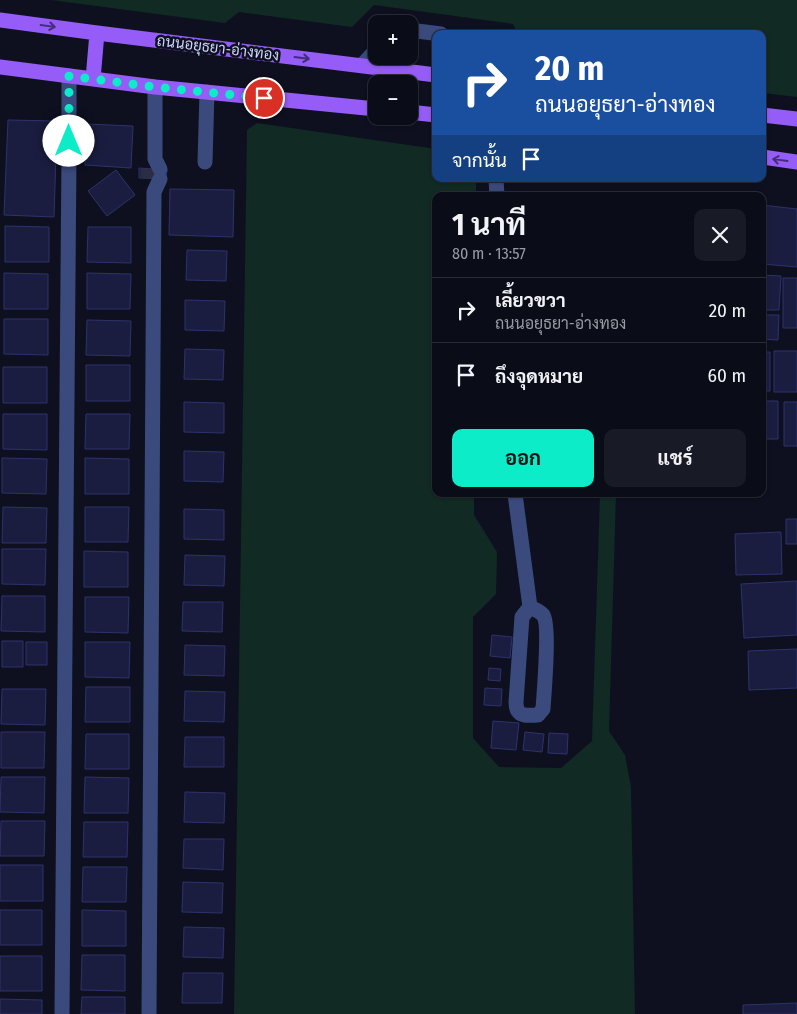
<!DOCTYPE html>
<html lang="th">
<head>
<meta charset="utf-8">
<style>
	body { margin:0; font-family:"Fira Sans Condensed",Sarabun,sans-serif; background:#181a25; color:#f1f3f6; height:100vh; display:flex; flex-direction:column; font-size:19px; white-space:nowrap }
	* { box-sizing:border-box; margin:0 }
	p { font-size:16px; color:#999ba2 }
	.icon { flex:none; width:28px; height:28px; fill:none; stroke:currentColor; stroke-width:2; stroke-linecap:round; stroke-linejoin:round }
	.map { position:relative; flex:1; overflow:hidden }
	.sheet { position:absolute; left:432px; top:192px; width:334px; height:305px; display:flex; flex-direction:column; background:#0a0c18; border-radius:10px; box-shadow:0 1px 4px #0004,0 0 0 1px #2a2c37 }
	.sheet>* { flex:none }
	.hud { position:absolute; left:432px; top:30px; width:334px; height:152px; border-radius:10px; box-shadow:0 1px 4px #0004,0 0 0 1px #2a2c37; background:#1a4fa0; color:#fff; overflow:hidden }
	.tools { position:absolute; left:368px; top:15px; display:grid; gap:10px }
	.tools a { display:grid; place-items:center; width:50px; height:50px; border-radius:10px; background:#0a0c18; box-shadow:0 1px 4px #0004,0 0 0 1px #2a2c37; font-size:25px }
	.pin { position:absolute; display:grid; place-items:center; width:42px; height:42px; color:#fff; margin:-21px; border:2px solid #fff; border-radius:50%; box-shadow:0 1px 5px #0007 }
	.me { position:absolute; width:55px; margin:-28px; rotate:0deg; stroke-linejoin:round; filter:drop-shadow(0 0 4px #0008) }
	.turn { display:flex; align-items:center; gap:18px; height:105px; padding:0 20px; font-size:22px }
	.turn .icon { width:65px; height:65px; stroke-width:2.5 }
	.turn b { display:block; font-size:35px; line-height:42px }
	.then { display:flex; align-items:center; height:48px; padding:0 20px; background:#0003; gap:10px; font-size:19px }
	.round { display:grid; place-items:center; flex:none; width:52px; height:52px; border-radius:10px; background:#181a25 }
	.summary { display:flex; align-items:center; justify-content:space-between; height:85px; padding:0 20px }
	h1 { font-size:30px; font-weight:700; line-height:38px }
	.action { display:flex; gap:10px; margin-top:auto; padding:10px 20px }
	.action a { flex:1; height:58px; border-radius:10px; background:#0cecc8; color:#111; font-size:20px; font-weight:700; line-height:58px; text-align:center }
	.action a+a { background:#181a25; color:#f1f3f6 }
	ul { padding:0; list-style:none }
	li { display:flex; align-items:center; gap:15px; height:65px; padding:0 20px; border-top:1px solid #2a2c37 }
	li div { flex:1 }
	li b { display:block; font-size:19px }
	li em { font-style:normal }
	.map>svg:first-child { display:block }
	.green { fill:#112a23 }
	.building { fill:#1b1d40; stroke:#2e326b }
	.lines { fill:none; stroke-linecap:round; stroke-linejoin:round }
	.minor-tunnel { stroke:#2b2e41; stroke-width:15; stroke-dasharray:15 8; stroke-linecap:butt }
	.minor { stroke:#3b4a7d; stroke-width:15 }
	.major { stroke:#955cf7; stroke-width:15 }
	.oneway { stroke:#442e76 }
	.route { stroke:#0cecc8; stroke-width:9; stroke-dasharray:0 16.2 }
	.labels { text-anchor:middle; stroke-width:5; stroke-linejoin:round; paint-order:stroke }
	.street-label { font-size:15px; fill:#cfd6fd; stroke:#0e1020 }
</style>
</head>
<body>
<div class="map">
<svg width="797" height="1014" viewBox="0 0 797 1014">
	<rect width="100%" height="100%" fill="#0e1020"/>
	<path class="green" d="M51,0H797V97L763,93L762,34H518L513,24L374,5L352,27L239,12L225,23Z
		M257,123L436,149V179H476V196H436V494H474V515L497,552L496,594L473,617V738L499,767L561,768L592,741L600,494H616L609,731L625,755L631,787L635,1014H234L247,130Z"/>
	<path class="building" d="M8,120L57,121L54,217L4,215Z
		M87,124L133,126L131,168L85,165Z
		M58,141L80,142L79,154L57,153Z
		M139,168L167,170L166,179L139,178Z
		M116,170L135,195L107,216L88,191Z
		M170,189L234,190L233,237L169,235Z
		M762,205L797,209V267L762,264Z
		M5,226L49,227V262H5Z
		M88,227H131V263L87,262Z
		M187,250L227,251L226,281L186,280Z
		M4,273L48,274V309H4Z
		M87,273L131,274L130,309H87Z
		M762,275L781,276L779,310H762Z
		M783,278H797V328H783Z
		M185,300L225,301L224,331L185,330Z
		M762,315H779L778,340L762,339Z
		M4,319H48V355L4,354Z
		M87,320L131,321L130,356L86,355Z
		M185,349L224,350L223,380L184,379Z
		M774,351H797V392H774Z
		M762,352H770V391H762Z
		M86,365H130V401H86Z
		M3,367H47V403H3Z
		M762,401H778V439H762Z
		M184,402L224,403V433L184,432Z
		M784,402H797V446H784Z
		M3,414H47V450L3,449Z
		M86,414H130L129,449H85Z
		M184,451L224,452L223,482L184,481Z
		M2,458L47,459L46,494L2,493Z
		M85,458L129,459V494H85Z
		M3,507L47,508L46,543H2Z
		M85,507H129L128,542H85Z
		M184,509L224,510V540L184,539Z
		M786,519H797V544H786Z
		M781,532L782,574L736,575L735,534Z
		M2,549H46L45,585L2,584Z
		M84,551L128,552V587H84Z
		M185,555L225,556L224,586L184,585Z
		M797,581V635L744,638L741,584Z
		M2,596H45V632L1,631Z
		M85,597H129L128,633L85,632Z
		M183,602H223L222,632L182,631Z
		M492,635L512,637L510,658L490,656Z
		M2,641H23V667H2Z
		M26,642H47V665H26Z
		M85,642H130L129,678L85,677Z
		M185,645L225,646L224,676L184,675Z
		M797,649V688L749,690L748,651Z
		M489,668L501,669L500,681L488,680Z
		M86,687H130V722H85Z
		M485,688L502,689L501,706L484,705Z
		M2,689H46L45,725L1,724Z
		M185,691L225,692L224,722L184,721Z
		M493,721L519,723L516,750L491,748Z
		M1,732H45L44,768H1Z
		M525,732L544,734L542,752L523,750Z
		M549,733L568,734L567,754L548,753Z
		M86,734H129V769H85Z
		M185,737H224V767H184Z
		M1,777H45L44,813L0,812Z
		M85,777L129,778L128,813H84Z
		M185,792L225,793L224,823L184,822Z
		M1,821H45L44,856H0Z
		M84,822H128L127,857H83Z
		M184,839H224L223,870L183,868Z
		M0,865H43V901H0Z
		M83,867H127L126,902H82Z
		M183,882L223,883L222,913L182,912Z
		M0,910H42V945H0Z
		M82,910L126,911V946H82Z
		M184,927L224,928L223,958L183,957Z
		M82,955H125V991L81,990Z
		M0,956H42V991H0Z
		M183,973H223L222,1003H182Z
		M82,997H125V1014H81Z
		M0,999L42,1000V1014H0Z
		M797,1003V1014H743V1005Z"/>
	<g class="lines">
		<path class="minor-tunnel" d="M148,178V169"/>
		<path class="minor" d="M409,30L441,34
			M362,65L376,50
			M155,87V159L160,169
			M69,141V76
			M205,162L207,92
			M496,179L497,196
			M515,494L530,607
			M530,607C534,609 540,611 543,615C550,623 544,694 543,709L538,715C532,715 521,717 518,711C516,708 516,705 516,702L522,617Z
			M62,1014L69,153
			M149,1014L154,192L160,179"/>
		<path class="major" d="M0,20L97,33L436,75
			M0,67L155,87L376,109
			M93,79L97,33
			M409,112L436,115
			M762,115L797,119
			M762,157L797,162"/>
	</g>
	<defs><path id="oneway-shaft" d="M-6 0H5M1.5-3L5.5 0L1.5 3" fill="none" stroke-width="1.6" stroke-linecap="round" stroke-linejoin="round" transform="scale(1.25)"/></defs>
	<g class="oneway">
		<use href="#oneway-shaft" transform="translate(48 26) rotate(8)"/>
		<use href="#oneway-shaft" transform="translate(302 58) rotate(7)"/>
		<use href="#oneway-shaft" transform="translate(780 160) rotate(-172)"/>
	</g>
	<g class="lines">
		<path class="route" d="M69,141V76L155,87L264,98"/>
	</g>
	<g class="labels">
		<g class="street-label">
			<text transform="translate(218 48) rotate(7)" y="5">ถนนอยุธยา-อ่างทอง</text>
		</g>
	</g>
</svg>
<div class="tools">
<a>+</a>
<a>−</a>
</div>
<div class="pin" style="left:264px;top:98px;background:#d93025"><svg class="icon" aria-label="arrive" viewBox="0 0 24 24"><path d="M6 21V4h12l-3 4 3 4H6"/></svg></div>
<svg class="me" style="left:69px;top:141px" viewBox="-20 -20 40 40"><circle r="19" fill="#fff"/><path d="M0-13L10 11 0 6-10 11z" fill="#0cecc8"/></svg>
<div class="hud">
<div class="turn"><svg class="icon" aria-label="right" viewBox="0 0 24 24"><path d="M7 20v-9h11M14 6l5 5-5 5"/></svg><div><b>20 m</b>ถนนอยุธยา-อ่างทอง</div></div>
<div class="then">จากนั้น<svg class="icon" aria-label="arrive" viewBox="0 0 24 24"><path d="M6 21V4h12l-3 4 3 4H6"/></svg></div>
</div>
<section class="sheet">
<div class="summary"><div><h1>1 นาที</h1><p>80 m · 13:57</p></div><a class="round"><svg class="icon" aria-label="close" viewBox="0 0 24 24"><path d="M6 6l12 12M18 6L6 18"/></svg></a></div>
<ul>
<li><svg class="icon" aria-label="right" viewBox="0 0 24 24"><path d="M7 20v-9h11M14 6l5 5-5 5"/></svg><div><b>เลี้ยวขวา</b><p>ถนนอยุธยา-อ่างทอง</p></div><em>20 m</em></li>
<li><svg class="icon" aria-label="arrive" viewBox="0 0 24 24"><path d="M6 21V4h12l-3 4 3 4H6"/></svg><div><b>ถึงจุดหมาย</b></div><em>60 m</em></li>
</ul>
<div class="action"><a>ออก</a><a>แชร์</a></div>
</section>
</div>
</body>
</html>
